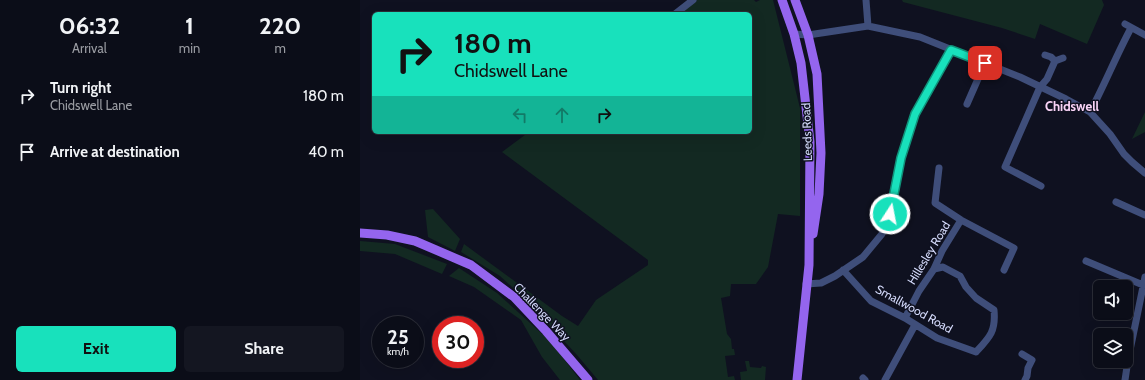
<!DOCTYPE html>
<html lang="en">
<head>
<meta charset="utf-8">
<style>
	body { margin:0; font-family:Cabin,sans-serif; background:#141621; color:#f1f3f6; height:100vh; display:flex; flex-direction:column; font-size:15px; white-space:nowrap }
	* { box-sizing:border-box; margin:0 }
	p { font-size:13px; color:#9a9ca2 }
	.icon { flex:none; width:22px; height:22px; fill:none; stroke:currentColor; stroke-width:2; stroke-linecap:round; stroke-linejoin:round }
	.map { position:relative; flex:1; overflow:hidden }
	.details { display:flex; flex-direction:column; background:#0b0d18; width:360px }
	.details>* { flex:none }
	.banner { position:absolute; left:12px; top:12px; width:380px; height:122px; border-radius:6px; box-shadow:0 4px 16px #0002,0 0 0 1px #2b2d37; background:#18e1bc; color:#111; overflow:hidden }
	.buttons { position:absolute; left:733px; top:280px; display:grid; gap:8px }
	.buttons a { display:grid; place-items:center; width:40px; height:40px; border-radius:6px; background:#0b0d18; box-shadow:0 4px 16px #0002,0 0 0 1px #2b2d37; font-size:20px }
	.speed { position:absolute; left:12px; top:316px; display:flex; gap:8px; font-size:20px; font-weight:700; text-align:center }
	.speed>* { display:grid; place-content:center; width:52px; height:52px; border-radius:50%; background:#0b0d18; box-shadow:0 4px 16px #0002,0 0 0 1px #2b2d37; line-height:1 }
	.speed small { font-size:10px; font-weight:400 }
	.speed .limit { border:6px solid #d22; background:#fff; color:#111 }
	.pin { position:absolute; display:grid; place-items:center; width:34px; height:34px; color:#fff; margin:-17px; border-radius:8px; box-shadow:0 2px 6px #0006 }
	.me { position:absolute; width:44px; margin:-22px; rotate:11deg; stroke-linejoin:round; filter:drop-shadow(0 0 3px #0008) }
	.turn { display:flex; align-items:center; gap:14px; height:84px; padding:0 16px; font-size:18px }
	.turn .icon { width:52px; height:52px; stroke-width:2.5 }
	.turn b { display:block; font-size:28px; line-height:34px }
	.lanes { display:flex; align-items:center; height:38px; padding:0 16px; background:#0003; justify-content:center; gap:20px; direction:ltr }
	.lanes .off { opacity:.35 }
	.eta { display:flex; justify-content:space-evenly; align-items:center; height:68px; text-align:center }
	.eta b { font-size:24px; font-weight:700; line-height:28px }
	.action { display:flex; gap:8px; margin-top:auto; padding:8px 16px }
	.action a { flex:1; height:46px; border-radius:6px; background:#18e1bc; color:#111; font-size:16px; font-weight:700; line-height:46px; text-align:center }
	.action a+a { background:#141621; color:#f1f3f6 }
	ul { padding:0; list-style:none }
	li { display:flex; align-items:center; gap:12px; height:56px; padding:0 16px }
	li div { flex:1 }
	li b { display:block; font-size:15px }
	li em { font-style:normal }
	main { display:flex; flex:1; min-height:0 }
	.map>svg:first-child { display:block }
	.green { fill:#132922 }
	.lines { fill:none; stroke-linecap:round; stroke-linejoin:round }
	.minor { stroke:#3f4e7a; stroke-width:7 }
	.major { stroke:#9465ee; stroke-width:9 }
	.route-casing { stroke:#10927a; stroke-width:10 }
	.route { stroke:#18e1bc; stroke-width:7 }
	.labels { text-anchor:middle; stroke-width:3; stroke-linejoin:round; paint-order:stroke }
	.street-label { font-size:12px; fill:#d3d9fa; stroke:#0f1120 }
	.neighbourhood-label { font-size:13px; font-weight:bold; fill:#fad4f7; stroke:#0f1120 }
</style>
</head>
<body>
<main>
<section class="details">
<div class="eta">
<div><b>06:32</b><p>Arrival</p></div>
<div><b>1</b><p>min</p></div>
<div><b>220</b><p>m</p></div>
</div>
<ul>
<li><svg class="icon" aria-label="right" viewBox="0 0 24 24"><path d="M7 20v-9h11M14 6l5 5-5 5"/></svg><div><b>Turn right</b><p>Chidswell Lane</p></div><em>180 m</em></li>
<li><svg class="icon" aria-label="arrive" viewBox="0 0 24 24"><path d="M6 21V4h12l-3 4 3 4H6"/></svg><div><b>Arrive at destination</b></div><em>40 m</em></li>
</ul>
<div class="action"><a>Exit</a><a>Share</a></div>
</section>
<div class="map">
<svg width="785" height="380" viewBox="0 0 785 380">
	<rect width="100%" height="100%" fill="#0f1120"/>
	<path class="green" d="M337,0H394L396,2L400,0H413L440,108V216L418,214L408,267L396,284H371L370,296L361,298L367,334L371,339L372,349H374L375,355L365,356L368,377L374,376L375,380H238L217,355L164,298L140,276L101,252L104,244L202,316L218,326L236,300L288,265V260L142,152L169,132H390V14H320Z
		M542,0H742L744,5L727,44L680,24L675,39L642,28L543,2Z
		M785,112V132L772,139Z
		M73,209L100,239L95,251L68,237L65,210Z
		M0,241L35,244L87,264L82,274L35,254L0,251Z
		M99,268L137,293L190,341L220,380H200L182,357L161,320L114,287L89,276Z
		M385,361H389L390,367L401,368L402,366L406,367L405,380H381L380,372L387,371Z"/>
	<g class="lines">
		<path class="minor" d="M506,0L508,26
			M315,14L333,0
			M765,24L785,35
			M434,34L448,35L508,26L560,37L660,77L706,99L730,112L750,134L764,154L772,162L785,173
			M695,61L703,58
			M607,104L625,63
			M730,112C745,84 756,56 771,28
			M579,168L575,203L601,220L654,248L644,270
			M681,186L645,167L680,87L687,79L695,61L691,57L685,55
			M756,202L785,215
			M726,261L783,285
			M483,270L511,301L545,318L577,338L616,352C630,337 636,331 634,310L616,298L606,287L600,276L583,267L574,269
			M446,284L461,283L475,276L503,257L522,234L530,214L541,158L555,114L591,50
			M545,318L559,291L574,269L582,251L601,220
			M738,345L740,346
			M662,354L672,360L668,368L667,376L665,380
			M503,378L505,380
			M525,380L555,325
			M765,380L768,360L785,277"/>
		<path class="major" d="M422,0L434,34L441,63L450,142L449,265L437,380
			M435,0L448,35L457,74L461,153L459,194L453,234
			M0,233L27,235L55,241L111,265L154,297L186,331L228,380"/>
	</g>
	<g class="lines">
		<defs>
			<path id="route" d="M530,214L541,158L555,114L591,50L625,63"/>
		</defs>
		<use href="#route" class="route-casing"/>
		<use href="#route" class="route"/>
	</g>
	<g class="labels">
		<g class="street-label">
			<text transform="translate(447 132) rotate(-92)" y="4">Leeds Road</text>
			<text transform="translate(569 253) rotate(-59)" y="4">Hillesley Road</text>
			<text transform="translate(554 309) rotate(29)" y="4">Smallwood Road</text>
			<text transform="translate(182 312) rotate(46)" y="4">Challenge Way</text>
		</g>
		<g class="neighbourhood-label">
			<text x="712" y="111">Chidswell</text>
		</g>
	</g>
</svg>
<div class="buttons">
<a><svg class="icon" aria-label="sound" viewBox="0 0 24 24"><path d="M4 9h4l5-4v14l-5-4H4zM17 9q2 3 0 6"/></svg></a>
<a><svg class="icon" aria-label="layers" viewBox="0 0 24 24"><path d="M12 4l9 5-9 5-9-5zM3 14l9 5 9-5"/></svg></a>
</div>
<div class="speed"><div>25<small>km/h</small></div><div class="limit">30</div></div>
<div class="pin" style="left:625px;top:63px;background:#d93025"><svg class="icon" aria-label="arrive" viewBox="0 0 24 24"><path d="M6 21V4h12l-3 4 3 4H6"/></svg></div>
<svg class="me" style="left:530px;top:214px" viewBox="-20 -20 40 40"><circle r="17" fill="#18e1bc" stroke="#fff" stroke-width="3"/><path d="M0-11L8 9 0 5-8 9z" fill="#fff"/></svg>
<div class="banner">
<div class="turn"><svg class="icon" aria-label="right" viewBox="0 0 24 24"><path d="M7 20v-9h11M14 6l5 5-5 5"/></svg><div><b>180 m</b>Chidswell Lane</div></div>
<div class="lanes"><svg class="icon off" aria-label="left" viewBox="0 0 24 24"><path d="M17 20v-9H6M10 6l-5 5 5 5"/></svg><svg class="icon off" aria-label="ahead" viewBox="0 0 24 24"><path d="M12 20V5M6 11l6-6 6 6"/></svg><svg class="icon" aria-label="right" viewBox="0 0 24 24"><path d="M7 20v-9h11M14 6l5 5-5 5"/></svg></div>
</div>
</div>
</main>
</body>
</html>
